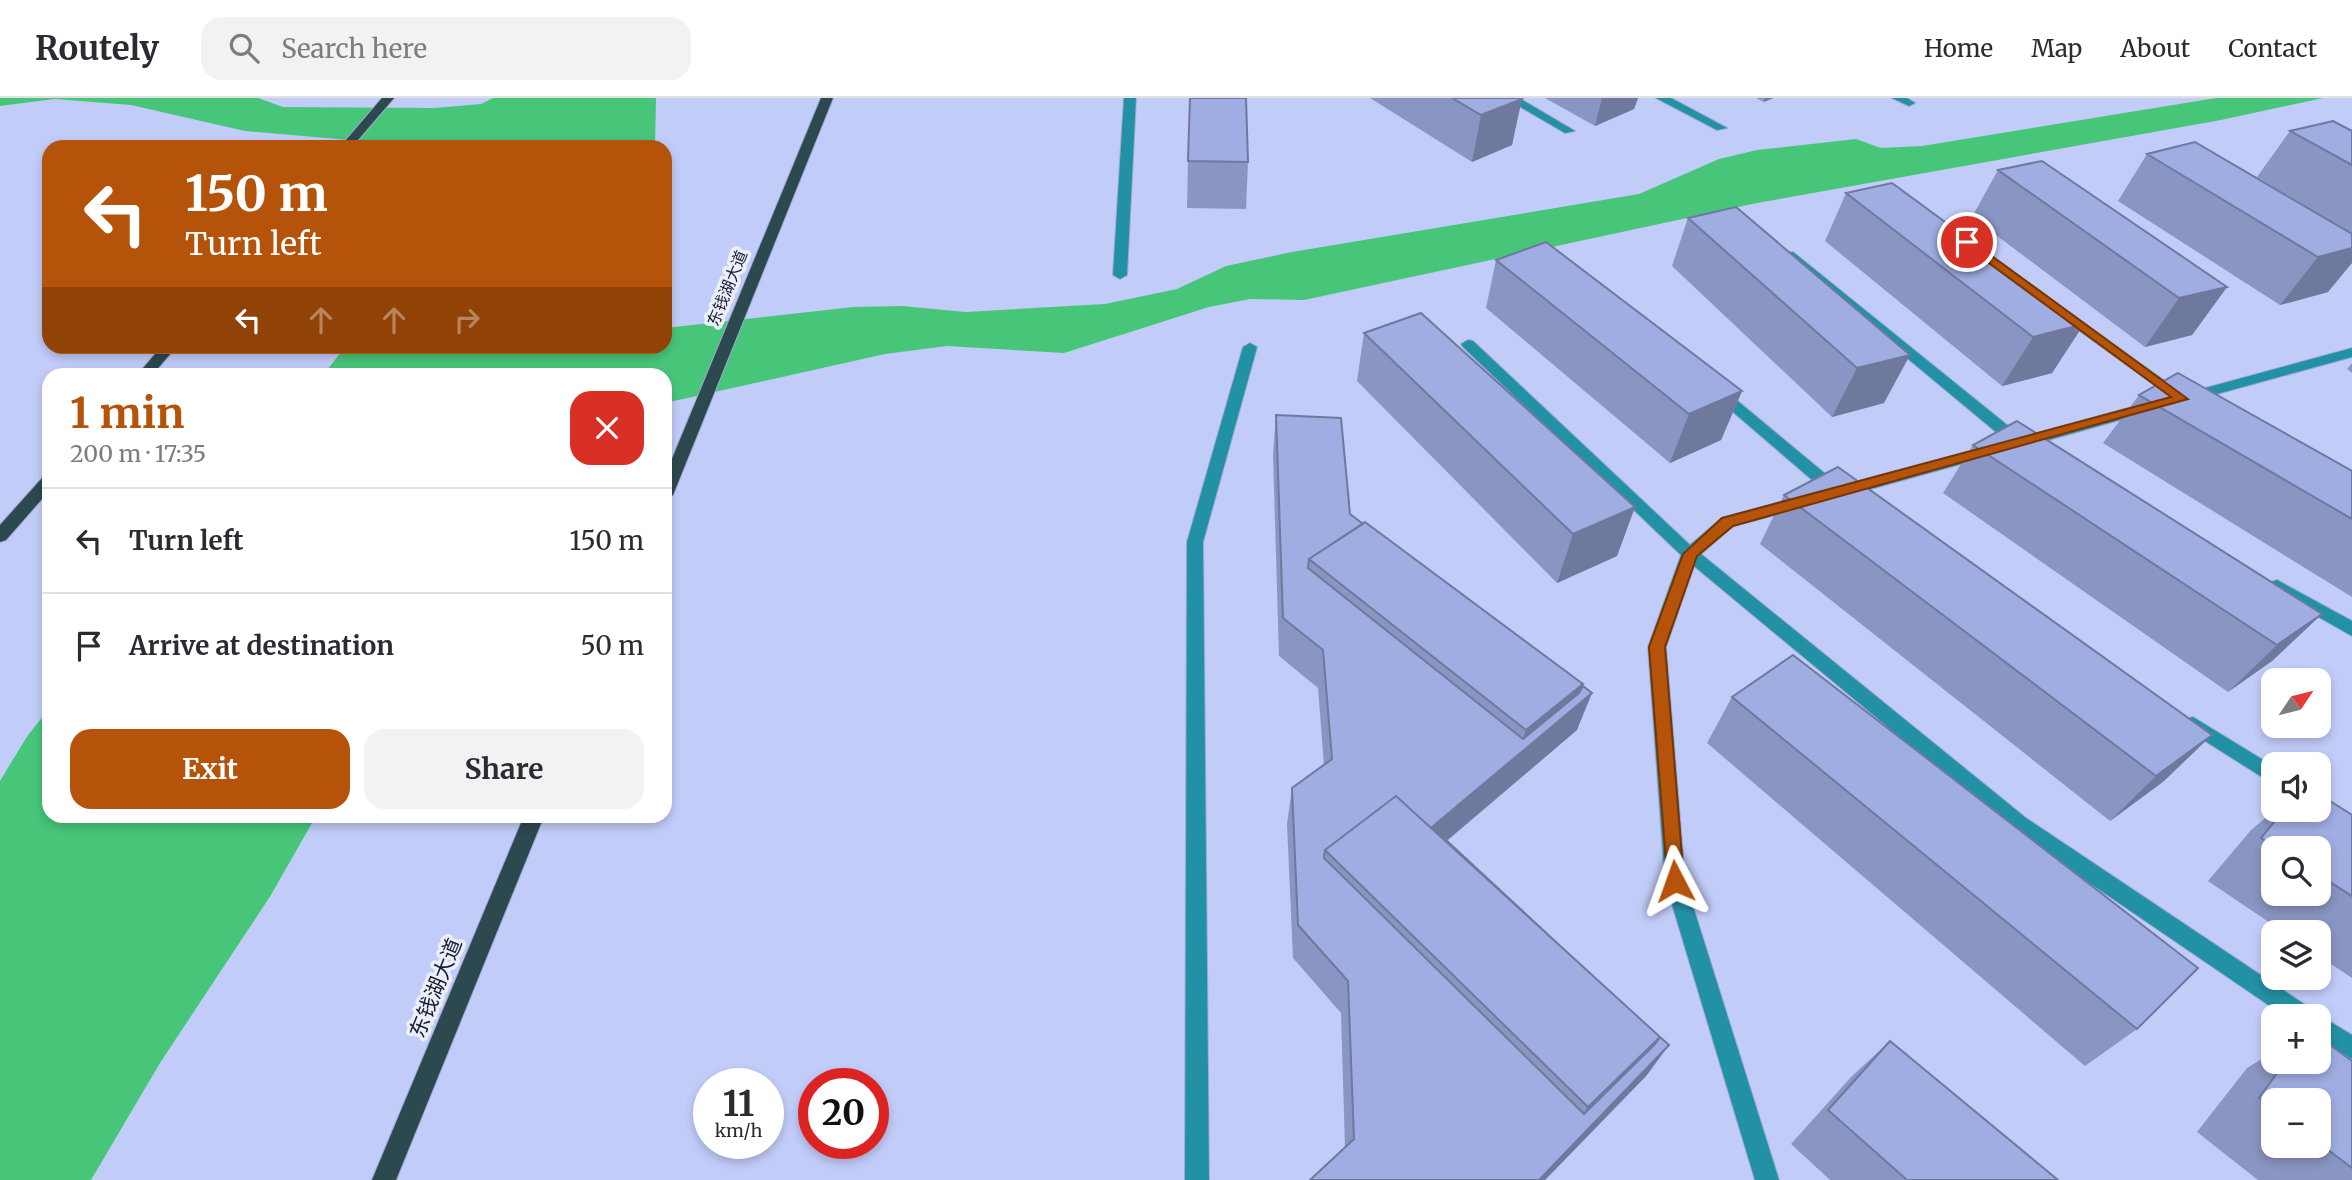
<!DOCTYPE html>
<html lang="en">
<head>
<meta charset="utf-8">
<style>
	body { margin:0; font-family:Merriweather,"Noto Sans SC",serif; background:#f2f2f3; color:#2b2b33; height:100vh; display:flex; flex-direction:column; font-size:26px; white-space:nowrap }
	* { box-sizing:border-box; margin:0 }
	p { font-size:23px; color:#7c7c81 }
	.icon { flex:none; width:38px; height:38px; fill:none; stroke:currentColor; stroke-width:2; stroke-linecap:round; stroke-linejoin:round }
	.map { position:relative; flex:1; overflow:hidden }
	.panel { position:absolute; left:42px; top:270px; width:630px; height:455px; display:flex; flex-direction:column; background:#fff; border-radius:21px; box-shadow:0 4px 10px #0003 }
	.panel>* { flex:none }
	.guide { position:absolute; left:42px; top:42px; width:630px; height:214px; border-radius:21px; box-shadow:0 4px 10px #0003; background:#b45309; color:#fff; overflow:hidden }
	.needle { width:46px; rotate:55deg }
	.tools { position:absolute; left:2261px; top:570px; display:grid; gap:14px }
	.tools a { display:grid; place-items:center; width:70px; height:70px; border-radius:14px; background:#fff; box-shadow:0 4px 10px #0003; font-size:35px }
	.speed { position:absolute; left:693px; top:970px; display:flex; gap:14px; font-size:35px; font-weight:700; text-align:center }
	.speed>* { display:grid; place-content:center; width:91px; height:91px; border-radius:50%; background:#fff; box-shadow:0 4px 10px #0003; line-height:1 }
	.speed small { font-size:18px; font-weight:400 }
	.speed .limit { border:10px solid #d22; background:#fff; color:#111 }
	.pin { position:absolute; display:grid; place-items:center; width:60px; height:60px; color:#fff; margin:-30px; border:4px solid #fff; border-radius:50%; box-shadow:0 2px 7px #0007 }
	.me { position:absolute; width:77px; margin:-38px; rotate:356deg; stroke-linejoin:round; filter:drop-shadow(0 0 5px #0008) }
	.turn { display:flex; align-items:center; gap:24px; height:147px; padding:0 28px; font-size:32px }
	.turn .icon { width:91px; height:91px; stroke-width:2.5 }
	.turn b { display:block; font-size:49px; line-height:60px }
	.lanes { display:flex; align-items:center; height:66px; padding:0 28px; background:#0003; justify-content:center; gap:35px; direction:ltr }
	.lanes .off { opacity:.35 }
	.round { display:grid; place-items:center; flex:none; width:74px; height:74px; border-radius:21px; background:#f2f2f3 }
	.head { display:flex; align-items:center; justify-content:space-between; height:119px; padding:0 28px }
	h1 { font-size:42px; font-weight:700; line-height:52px; color:#b45309 }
	.cta { display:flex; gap:14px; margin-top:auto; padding:14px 28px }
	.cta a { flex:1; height:80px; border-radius:21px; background:#b45309; color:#fff; font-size:28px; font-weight:700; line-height:80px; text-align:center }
	.cta a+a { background:#f2f2f3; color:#2b2b33 }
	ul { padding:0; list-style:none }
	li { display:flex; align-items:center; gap:21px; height:105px; padding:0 28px; border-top:2px solid #e1e1e2 }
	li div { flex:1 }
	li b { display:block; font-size:26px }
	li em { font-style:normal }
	header { display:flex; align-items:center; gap:42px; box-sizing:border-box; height:98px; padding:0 35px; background:#fff; border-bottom:2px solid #e1e1e2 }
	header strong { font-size:33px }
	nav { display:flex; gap:38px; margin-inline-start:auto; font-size:24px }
	.search { width:490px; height:63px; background:#f2f2f3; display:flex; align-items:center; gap:18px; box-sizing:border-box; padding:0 24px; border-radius:21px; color:#7c7c81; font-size:26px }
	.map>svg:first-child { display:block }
	.water { fill:#47c67a }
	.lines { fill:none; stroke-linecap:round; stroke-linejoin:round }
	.minor-casing { stroke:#9fa9d1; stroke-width:2 }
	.major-casing { stroke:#9fa9d1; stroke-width:2 }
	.minor { fill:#2391a5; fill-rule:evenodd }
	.major { fill:#2c4950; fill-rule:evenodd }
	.wall { fill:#8995c2; fill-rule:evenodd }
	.shaded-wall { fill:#6f799e }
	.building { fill:#9fade2; stroke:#6f799e; stroke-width:2 }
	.route { fill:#b45309; stroke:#753606; stroke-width:2 }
	.labels { text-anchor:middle; stroke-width:7; stroke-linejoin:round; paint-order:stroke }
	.far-street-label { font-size:16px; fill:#191d31; stroke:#ebeffa }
	.near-street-label { font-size:21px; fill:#191d31; stroke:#ebeffa }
</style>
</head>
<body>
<header>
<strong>Routely</strong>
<div class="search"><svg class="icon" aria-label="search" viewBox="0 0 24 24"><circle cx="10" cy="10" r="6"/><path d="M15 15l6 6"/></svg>Search here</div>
<nav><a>Home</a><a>Map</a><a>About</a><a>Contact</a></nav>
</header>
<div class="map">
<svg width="2352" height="1082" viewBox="0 0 2352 1082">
	<rect width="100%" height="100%" fill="#c1ccf9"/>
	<path class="water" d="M0,0H258L283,9L435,10L481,6L493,0H656L655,49H430L245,33L131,7L55,1L0,8Z
		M2216,0H2323L2221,22L1757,105L1304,202L1250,201L1209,209L1064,255L947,248L885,256L665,305V276H324L345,249L665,248V230L853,209L902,208L966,214L1105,206L1177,191L1226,168L1292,154L1639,96L1719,61L1757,52L1856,41L1881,50L1922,48Z
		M49,611V718H316L271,797L160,965L91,1082H0V683L28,637Z"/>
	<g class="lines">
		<defs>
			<path id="minor" d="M1124,0H1136L1127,177L1120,181L1113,177Z
				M1505,0H1519L1575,33L1565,35Z
				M1656,0H1671L1727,30L1717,32Z
				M1892,0H1907L1915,5L1909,8Z
				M1793,154L2022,339L2147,305L2154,310L2152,313L2020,350L2014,349L1788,161V155Z
				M2064,211L2183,296L2352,250V259L2188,304L2177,303L2059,218L2057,215Z
				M1468,242L1473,243L1690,447L1722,420L1799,399L1805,401L1807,405L1805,409L1733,428L1701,456L2026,720L2313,912L2316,919L2319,917L2352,937V961L2319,941V919H2286L2012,732L1694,468L1666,549L1685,783L1779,1082H1755L1665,783L1648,549L1681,457L1463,249L1461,246Z
				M1250,245L1257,249L1203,444L1209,1082H1185L1187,444L1243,249Z
				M1717,288L1722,290L1840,388L1989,348L1997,353L1994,357L1838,400L1832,399L1712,296L1710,293Z
				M2277,482L2352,523V538L2271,492L2269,488L2271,484Z
				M2193,619L2273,668V686L2186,631L2184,626L2186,621Z"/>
			<path id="major" d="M382,0H394L352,49H340Z
				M821,0H833L673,397L665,402V378Z
				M162,248H177L153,276H138Z
				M49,378V393L6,442L0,444V427L43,379Z
				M524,718H544L396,1082H372Z"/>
		</defs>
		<use href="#minor" class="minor-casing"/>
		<use href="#major" class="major-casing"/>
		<use href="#minor" class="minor"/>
		<use href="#major" class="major"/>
	</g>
	<path class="wall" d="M1370,0H1520L1512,47L1472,64Z
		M1545,0H1638L1634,11L1595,28Z
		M1756,0H1773L1764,4Z
		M2290,33H2352V136L2257,79Z
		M2147,56L2352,136L2328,194L2280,207L2118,103Z
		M1188,63L1248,64L1246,111L1187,110Z
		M1998,72L2227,189L2192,237L2145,249L1972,119Z
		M1846,95L2084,226L2052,275L2002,288L1825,143Z
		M1736,109L1884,305L1832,319L1672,168L1688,120Z
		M1496,162L1742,293L1721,342L1670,365L1486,210Z
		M1364,235L1635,409L1617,458L1557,485L1357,283Z
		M2352,265V275L2347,271Z
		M2139,297L2352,373V499L2103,345Z
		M1276,317L1350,416L1583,588L1577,632L1447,743L1647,977L1545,1082H1310L1345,1049L1341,915L1293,860L1287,726L1292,690L1324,667L1318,590L1279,558L1273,356Z
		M1973,347L2322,516L2272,563L2228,594L1943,395Z
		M1784,397L2164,683L2110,723L1760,446Z
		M1732,599L2137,931L2085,968L1707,645Z
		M2275,712H2319L2352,717V880L2319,858V835H2285L2208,783L2251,732ZM2273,751H2319V796H2273Z
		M1890,943L2058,1082H1830L1791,1046L1851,979Z
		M2273,954V964L2352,963V1082H2258L2197,1034L2247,970ZM2273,1003H2319V1048H2273Z"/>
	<path class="shaded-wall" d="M1602,0H1638L1634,11L1595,28Z
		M1765,0H1773L1764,4Z
		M1522,1L1512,47L1472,64L1481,17Z
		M2352,150V165L2328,194L2280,207L2318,159Z
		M2227,189L2192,237L2145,249L2179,200Z
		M2084,226L2052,275L2002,288L2033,239Z
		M1910,257L1884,305L1832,319L1857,270Z
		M1742,293L1721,342L1670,365L1689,316Z
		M1635,409L1617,458L1557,485L1573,436Z
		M2322,516L2272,563L2228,594L2277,547Z
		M1583,586L1573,611L1592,595L1577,632L1440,748L1432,729L1517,658L1526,632Z
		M2212,637L2164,683L2110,723L2156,678Z
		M1660,939L1634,975L1565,1043L1588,1009Z
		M1669,947L1647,977L1545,1082H1539Z"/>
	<path class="building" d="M1190,0H1246L1248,64L1188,63Z
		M1452,0H1520L1522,1L1481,17Z
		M2333,23L2352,33V67L2290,33Z
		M2195,44L2352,136V150L2318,159L2147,56Z
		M2042,63L2227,189L2179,200L1998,72Z
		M1892,85L2084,226L2033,239L1846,95Z
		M1736,109L1910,257L1857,270L1688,120Z
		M1546,144L1742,293L1689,316L1496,162Z
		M1421,215L1635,409L1573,436L1364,235Z
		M2178,275L2352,373V421L2139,297Z
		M1276,317L1341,320L1350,416L1363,426L1309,461L1308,470L1523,641L1579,595L1583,588L1592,595L1432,729L1569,856L1396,698L1325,752L1324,760L1584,1016L1655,946L1660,939L1669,947L1539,1082H1310L1354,1041L1348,883L1298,827L1292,690L1332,661L1323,552L1283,520Z
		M2017,323L2322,516L2277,547L1973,347Z
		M1838,369L2212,637L2156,678L1784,397Z
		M1365,424L1583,586L1526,632L1309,461Z
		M1793,557L2198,870L2137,931L1732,599Z
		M2319,696L2352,717V798L2319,777V751H2278L2261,740L2284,712H2319Z
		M1396,698L1660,939L1588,1009L1325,752Z
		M2319,939L2352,963V1070L2319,1045V1003H2273V1011L2259,1000L2285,964H2319Z
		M1890,943L2058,1082H1907L1828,1012Z"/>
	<path class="route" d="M1967,140L2188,301L1733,428L1697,458L1665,549L1684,783L1681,789L1675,792L1668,789L1649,549L1683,456L1722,420L2171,299L1963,146L1961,144Z"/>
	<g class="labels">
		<g class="far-street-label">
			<text transform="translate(727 190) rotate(-68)" y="6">东钱湖大道</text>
		</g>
		<g class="near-street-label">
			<text transform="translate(436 890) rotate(-68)" y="7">东钱湖大道</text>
		</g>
	</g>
</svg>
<div class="tools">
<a><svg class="needle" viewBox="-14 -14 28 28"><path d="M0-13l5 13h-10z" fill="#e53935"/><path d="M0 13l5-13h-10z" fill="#7c7c81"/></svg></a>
<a><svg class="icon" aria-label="sound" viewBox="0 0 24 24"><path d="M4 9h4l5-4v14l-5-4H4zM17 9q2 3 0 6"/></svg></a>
<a><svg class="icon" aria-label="search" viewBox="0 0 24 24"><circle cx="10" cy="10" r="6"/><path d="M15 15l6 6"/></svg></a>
<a><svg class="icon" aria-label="layers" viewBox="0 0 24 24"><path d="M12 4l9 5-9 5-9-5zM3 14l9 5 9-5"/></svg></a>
<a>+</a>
<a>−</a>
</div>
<div class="speed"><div>11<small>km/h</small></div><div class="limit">20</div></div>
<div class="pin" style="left:1967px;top:144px;background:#d93025"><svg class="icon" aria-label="arrive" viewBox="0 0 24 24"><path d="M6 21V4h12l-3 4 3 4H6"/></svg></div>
<svg class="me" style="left:1675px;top:783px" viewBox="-20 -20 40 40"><path d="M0-17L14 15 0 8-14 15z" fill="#b45309" stroke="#fff" stroke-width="4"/></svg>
<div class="guide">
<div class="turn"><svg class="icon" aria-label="left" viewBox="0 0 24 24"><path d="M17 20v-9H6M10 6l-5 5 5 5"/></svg><div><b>150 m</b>Turn left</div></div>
<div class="lanes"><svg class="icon" aria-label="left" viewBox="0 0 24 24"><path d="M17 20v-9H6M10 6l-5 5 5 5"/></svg><svg class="icon off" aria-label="ahead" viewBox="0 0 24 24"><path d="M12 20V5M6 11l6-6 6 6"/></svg><svg class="icon off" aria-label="ahead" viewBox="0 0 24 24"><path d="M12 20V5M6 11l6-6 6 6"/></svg><svg class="icon off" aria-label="right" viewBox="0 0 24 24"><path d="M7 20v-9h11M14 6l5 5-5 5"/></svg></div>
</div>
<section class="panel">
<div class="head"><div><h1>1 min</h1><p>200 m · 17:35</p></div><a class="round" style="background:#d93025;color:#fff"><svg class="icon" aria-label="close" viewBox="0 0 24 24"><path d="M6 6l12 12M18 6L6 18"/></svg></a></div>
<ul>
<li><svg class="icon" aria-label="left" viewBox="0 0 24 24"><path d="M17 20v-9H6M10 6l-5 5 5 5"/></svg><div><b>Turn left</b></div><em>150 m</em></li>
<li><svg class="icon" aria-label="arrive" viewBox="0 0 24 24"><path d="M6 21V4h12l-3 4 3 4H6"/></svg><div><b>Arrive at destination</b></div><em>50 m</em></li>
</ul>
<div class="cta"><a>Exit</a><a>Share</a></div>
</section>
</div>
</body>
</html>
